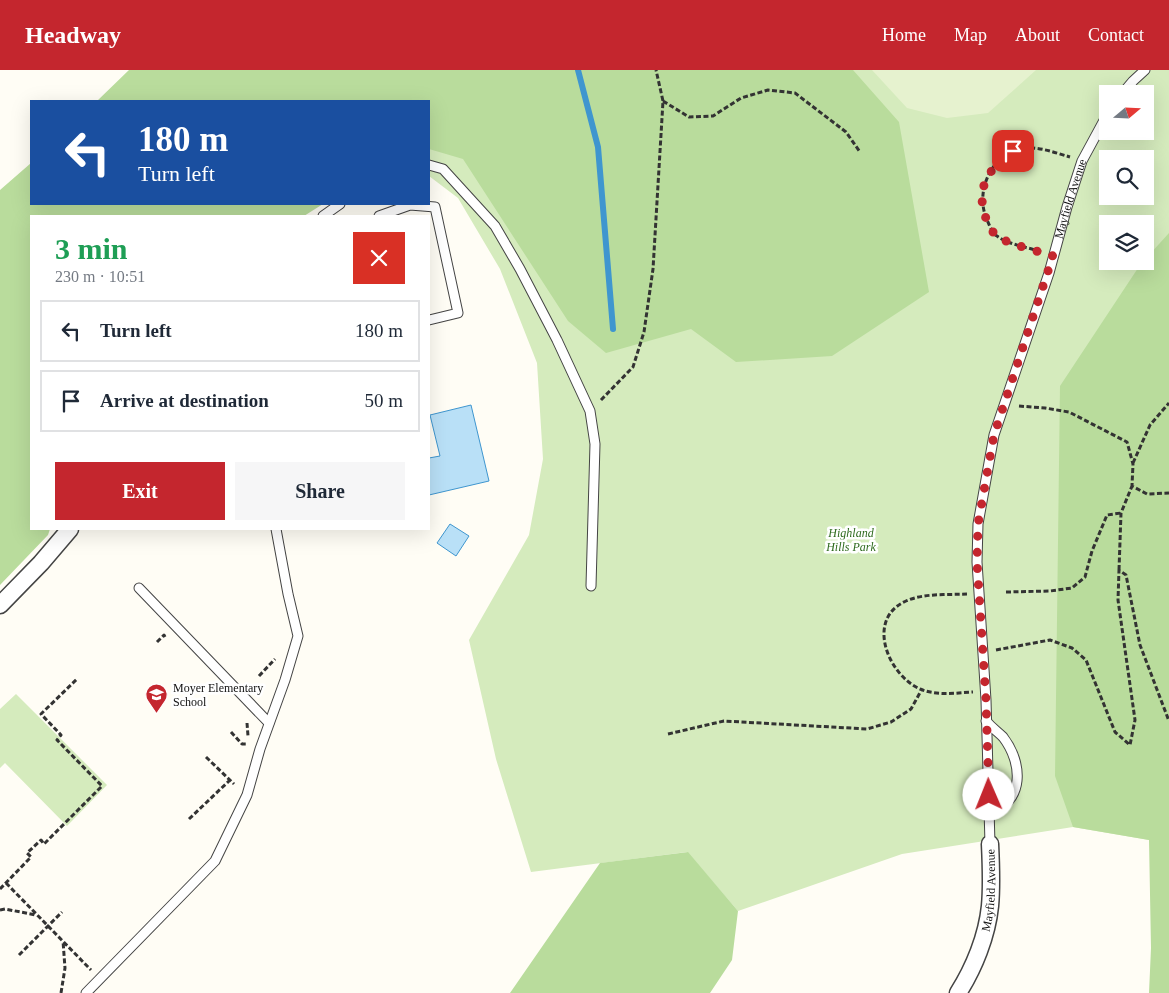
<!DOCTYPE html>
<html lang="en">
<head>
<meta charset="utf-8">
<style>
	body { margin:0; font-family:"Times New Roman",serif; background:#f6f6f7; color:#1f2937; height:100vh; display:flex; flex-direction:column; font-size:19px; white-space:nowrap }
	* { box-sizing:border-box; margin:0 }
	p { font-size:16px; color:#747a83 }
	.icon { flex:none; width:28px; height:28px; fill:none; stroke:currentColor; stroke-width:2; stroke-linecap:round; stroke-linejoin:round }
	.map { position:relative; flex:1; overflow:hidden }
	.panel { position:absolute; left:30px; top:145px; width:400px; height:315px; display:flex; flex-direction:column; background:#fff; border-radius:0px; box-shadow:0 5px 20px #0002 }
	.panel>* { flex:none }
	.banner { position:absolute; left:30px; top:30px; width:400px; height:105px; border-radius:0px; box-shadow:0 5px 20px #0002; background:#1a4fa0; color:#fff; overflow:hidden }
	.needle { width:32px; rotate:71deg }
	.buttons { position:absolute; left:1099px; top:15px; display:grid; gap:10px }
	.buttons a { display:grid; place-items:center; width:55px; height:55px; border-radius:0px; background:#fff; box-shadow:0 5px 20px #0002; font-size:25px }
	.pin { position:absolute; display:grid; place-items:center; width:42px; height:42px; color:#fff; margin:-21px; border-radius:10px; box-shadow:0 2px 8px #0006 }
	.me { position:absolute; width:55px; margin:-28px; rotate:359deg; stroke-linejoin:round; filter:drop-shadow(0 0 4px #0008) }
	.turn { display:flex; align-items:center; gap:18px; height:105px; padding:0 25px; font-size:22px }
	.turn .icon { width:65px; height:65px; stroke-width:2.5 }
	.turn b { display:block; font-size:35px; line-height:42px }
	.round { display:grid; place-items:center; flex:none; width:52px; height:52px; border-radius:0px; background:#f6f6f7 }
	.head { display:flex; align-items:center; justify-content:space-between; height:85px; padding:0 25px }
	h1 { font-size:30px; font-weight:700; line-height:38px; color:#1e9e55 }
	.cta { display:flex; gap:10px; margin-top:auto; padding:10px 25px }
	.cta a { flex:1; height:58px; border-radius:0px; background:#c4262e; color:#fff; font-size:20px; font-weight:700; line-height:58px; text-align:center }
	.cta a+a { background:#f6f6f7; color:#1f2937 }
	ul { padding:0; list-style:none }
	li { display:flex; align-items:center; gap:15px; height:62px; margin:0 10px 8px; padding:0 15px; border:2px solid #e0e1e3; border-radius:0px }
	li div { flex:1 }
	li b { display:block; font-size:19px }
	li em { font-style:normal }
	header { display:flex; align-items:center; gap:30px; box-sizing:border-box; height:70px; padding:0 25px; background:#c4262e; color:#fff }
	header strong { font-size:24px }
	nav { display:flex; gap:28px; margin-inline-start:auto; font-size:18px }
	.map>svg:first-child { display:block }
	.green { fill:#d5ebbd; fill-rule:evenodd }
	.forest { fill:#b9dc9c }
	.pitch { fill:#e6f2cf }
	.water { fill:#b9e0f7; stroke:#3f96cf }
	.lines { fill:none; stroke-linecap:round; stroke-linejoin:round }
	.stream { stroke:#3f96cf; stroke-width:6 }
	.service-casing { stroke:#444; stroke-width:11 }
	.minor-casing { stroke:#444; stroke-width:19 }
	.path { stroke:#333; stroke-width:3; stroke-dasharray:5 2.5; stroke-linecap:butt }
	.service { stroke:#fff; stroke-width:9 }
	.minor { stroke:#fff; stroke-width:16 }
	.route { stroke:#c4262e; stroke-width:9; stroke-dasharray:0 16.2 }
	.labels { text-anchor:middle; stroke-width:5; stroke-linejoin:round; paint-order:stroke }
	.street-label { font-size:12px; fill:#111; stroke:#fff }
	.park-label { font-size:12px; font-style:italic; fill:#2f6b1f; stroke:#fff }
	.poi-label { font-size:12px; fill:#111; stroke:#fff; text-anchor:start }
</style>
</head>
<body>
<header>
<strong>Headway</strong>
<nav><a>Home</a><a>Map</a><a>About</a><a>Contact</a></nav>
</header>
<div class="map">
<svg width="1169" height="923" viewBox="0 0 1169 923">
	<rect width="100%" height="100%" fill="#fffdf5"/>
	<path class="green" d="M416,0H1169V778L1149,770L1073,757L902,784L738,841L687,782L531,802L496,689L469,570L529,465L543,389L537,293L500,199L458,128L429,106V31H410ZM1108,24H1145V61H1108ZM1108,89H1145V126H1108ZM1108,154H1145V191H1108Z
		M16,624L107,715L67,756L5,693L0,698V639Z"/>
	<path class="forest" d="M129,0H853L899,52L929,222L832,286L736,292L691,259L606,283L568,251L463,89L429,79V31H97Z
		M31,93V134H323L304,146H31V459H50L48,465L0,515V120Z
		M1169,163V923H1149L1151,878L1149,770L1073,757L1055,706L1060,316L1140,195Z
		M688,782L738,841L732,890L710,923H510L600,793Z"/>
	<path class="pitch" d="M872,0H1036L988,43L947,48L907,38Z"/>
	<path class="water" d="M471,335L489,411L429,425V388L440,386L430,345Z
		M450,454L469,466L456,486L437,473Z"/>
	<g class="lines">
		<path class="stream" d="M578,0L598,77L613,259"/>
		<defs>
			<g id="service">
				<path d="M1122,24L1133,11L1145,0"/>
				<path d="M429,95L443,99L495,156L520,199L557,270L590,341L595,374L591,516"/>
				<path d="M323,146L340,134"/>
				<path d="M379,146L410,135L435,137L458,243L429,250"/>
				<path d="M139,518L269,653"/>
				<path d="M986,651C991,657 998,662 1003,667C1023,693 1025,732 989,743"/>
				<path id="s1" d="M990,774L986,630L977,492L978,454L994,365L1049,203L1067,137L1082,91L1108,43"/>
				<path d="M86,923L215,791L247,725L260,679L285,610L298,566L288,524L276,459"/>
			</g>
			<g id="minor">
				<path d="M0,535L41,493L70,459"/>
				<path id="s2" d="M958,923C974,898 987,866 990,836C992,815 991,795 990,774"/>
			</g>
		</defs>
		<use href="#service" class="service-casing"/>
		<use href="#minor" class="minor-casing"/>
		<path class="path" d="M663,31L689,47L713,46L741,28L768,20L795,23L846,62L860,82
			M1041,182C1028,177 1009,175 997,166C992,163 990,156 987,150C976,125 987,93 1013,81C1030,73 1053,82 1070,87
			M601,330L633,297L644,262L653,199L663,31L656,0
			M1019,336L1045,338L1069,342L1127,372L1133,394L1132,416L1147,424L1169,423
			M1133,393L1150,355L1169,333
			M1119,500L1121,443L1132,416
			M1006,522L1050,521L1072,518L1085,507L1092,481L1107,445L1121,443
			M967,524C947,525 924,523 906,531C865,549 888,605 920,619C937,626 955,623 973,622
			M157,572L164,565L165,567
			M996,580L1050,570L1072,578L1086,590L1115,662L1130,675L1135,650L1118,530L1119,500L1126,505L1140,575L1169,651
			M259,606L275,589
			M247,653L248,666
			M231,662L242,674H248
			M668,664L724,651L867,659L891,652L911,639L922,619
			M206,687L234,714
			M189,749L230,710
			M6,813L91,900
			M0,819L31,787L27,783L41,770L44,774L102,716L57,670L61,665L41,644L77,609
			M0,840L5,839L36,845
			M19,885L62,842
			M61,923L65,898L63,871"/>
		<use href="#service" class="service"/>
		<use href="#minor" class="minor"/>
	</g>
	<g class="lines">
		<path class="route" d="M989,725L986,630L977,492L978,454L994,365L1053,186C1038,181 1011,175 998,167C992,163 990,156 987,151C974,119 988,99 1013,81"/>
	</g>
	<defs>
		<symbol id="school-pin" viewBox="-11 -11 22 30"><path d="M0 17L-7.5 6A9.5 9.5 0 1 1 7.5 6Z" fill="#c4262e" stroke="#fff"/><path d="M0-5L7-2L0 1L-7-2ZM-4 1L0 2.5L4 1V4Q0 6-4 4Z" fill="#fff"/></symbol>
	</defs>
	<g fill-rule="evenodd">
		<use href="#school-pin" x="144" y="612" width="25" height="34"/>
	</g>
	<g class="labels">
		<g class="street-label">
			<text dy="4" stroke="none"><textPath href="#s1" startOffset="659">Mayfield Avenue</textPath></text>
			<text dy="4" stroke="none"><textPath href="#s2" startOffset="109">Mayfield Avenue</textPath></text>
		</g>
		<g class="park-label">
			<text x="851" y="467">Highland<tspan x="851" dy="14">Hills Park</tspan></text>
		</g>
		<g class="poi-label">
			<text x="173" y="622">Moyer Elementary<tspan x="173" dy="14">School</tspan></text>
		</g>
	</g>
</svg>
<div class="buttons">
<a><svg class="needle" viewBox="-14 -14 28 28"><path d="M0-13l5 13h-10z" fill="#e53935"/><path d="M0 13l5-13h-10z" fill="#747a83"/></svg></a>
<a><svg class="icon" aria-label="search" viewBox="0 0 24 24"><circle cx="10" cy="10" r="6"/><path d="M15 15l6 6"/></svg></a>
<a><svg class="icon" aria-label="layers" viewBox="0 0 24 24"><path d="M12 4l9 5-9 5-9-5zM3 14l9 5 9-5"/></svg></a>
</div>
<div class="pin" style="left:1013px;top:81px;background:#d93025"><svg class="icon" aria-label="arrive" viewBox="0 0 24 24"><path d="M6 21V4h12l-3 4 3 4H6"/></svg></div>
<svg class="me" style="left:989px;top:725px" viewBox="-20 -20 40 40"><circle r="19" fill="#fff"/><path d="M0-13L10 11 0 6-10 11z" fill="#c4262e"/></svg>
<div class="banner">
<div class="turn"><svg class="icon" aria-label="left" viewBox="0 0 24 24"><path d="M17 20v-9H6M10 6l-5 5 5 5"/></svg><div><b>180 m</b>Turn left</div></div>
</div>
<section class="panel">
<div class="head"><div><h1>3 min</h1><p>230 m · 10:51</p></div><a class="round" style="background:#d93025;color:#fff"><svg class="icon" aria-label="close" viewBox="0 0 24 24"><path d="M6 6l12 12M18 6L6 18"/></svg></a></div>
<ul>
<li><svg class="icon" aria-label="left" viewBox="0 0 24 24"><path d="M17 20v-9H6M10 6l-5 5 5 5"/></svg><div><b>Turn left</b></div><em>180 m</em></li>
<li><svg class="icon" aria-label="arrive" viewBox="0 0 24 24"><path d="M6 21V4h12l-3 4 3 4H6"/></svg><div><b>Arrive at destination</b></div><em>50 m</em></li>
</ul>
<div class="cta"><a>Exit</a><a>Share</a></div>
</section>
</div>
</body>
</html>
